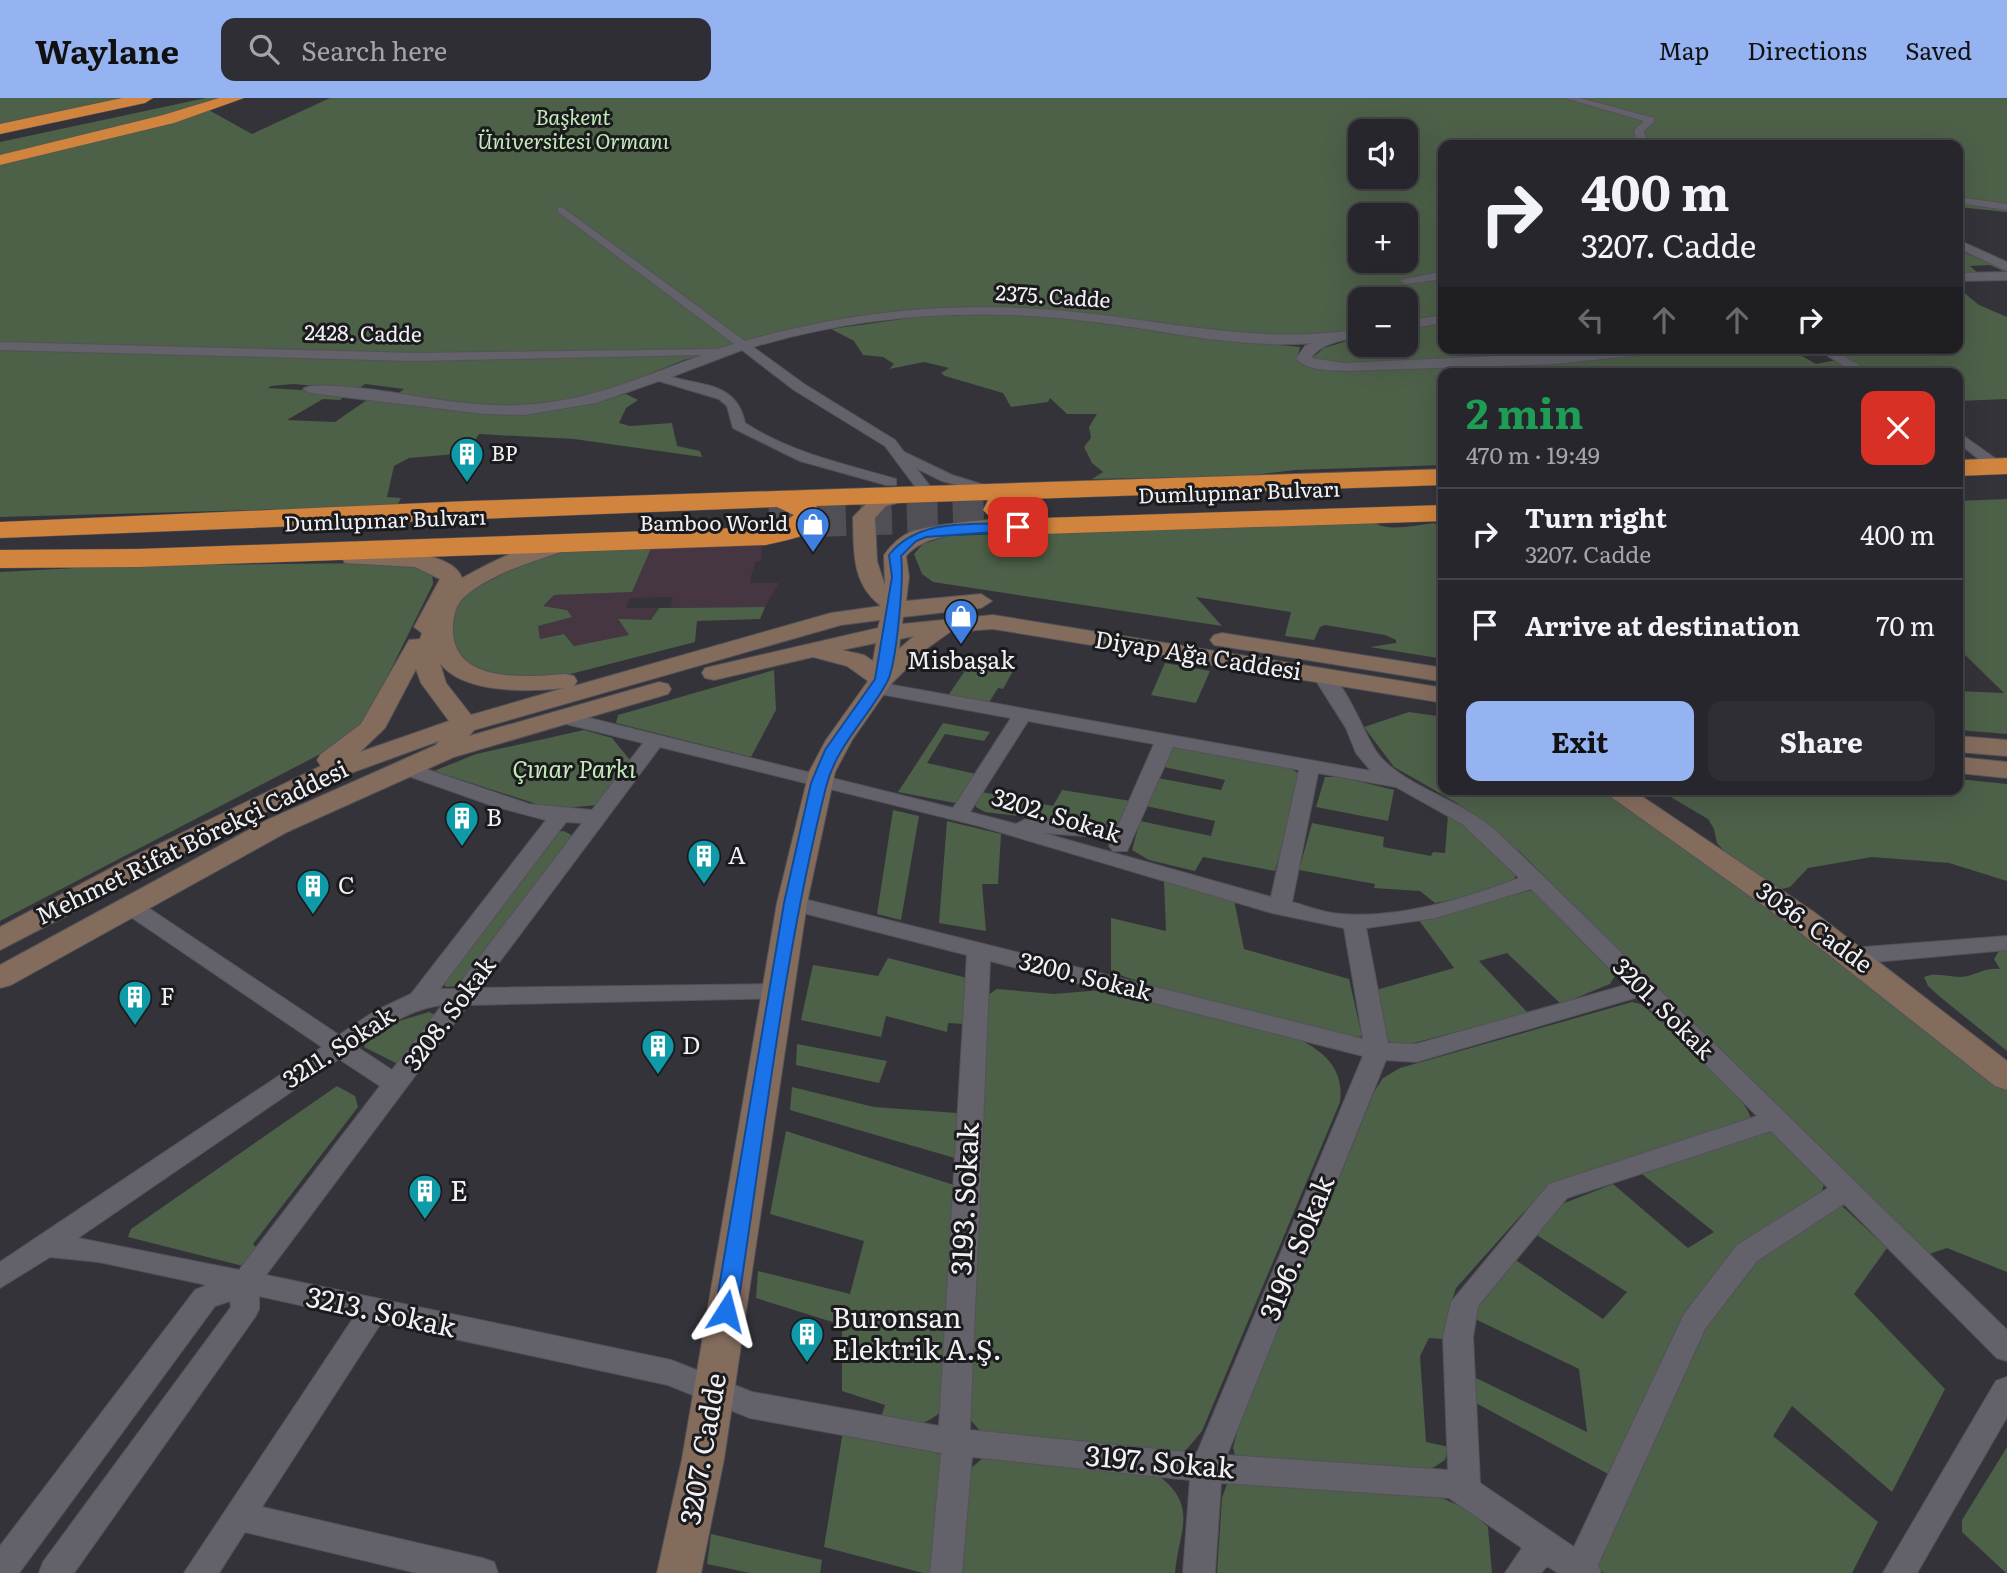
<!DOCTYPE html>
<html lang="en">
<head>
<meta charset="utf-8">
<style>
	body { margin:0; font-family:Literata,serif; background:#2f2e34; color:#f1f3f6; height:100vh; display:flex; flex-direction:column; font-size:26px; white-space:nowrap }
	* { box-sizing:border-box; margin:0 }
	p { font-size:23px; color:#a4a5a9 }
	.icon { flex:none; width:38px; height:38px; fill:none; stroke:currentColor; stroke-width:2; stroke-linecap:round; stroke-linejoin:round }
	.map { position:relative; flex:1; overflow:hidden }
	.drawer { position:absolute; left:1438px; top:270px; width:525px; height:427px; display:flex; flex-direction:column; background:#27262c; border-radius:14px; box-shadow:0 7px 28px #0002,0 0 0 2px #434348 }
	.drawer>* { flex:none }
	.top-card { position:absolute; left:1438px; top:42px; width:525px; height:214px; border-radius:14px; box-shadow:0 7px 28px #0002,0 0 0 2px #434348; background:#27262c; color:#f1f3f6; overflow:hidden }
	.tools { position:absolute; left:1348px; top:21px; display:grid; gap:14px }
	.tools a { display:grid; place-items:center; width:70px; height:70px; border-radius:14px; background:#27262c; box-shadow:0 7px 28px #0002,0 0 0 2px #434348; font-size:35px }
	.pin { position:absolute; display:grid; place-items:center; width:60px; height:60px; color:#fff; margin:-30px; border-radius:14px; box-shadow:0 4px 10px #0006 }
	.me { position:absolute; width:77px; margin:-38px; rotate:9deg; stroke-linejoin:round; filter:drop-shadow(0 0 5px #0008) }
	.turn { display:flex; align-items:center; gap:24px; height:147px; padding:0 28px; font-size:32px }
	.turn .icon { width:91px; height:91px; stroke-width:2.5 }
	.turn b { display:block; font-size:49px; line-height:60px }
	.lanes { display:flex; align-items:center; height:66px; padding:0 28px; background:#0003; justify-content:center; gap:35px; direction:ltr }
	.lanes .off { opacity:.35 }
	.round { display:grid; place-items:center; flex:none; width:74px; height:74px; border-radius:14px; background:#2f2e34 }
	.head { display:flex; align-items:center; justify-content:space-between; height:119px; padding:0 28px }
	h1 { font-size:42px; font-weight:700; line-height:52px; color:#1e9e55 }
	.action { display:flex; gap:14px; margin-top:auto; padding:14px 28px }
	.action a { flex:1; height:80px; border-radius:14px; background:#95b2f1; color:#111; font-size:28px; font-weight:700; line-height:80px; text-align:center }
	.action a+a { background:#2f2e34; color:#f1f3f6 }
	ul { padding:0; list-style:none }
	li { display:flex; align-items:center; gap:21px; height:91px; padding:0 28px; border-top:2px solid #434348 }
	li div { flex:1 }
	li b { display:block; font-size:26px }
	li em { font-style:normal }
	header { display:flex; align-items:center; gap:42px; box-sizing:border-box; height:98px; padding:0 35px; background:#95b2f1; color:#111 }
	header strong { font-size:33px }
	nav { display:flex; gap:38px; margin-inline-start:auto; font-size:24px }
	.search { width:490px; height:63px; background:#2f2e34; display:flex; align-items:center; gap:18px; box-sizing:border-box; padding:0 24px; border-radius:14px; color:#a4a5a9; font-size:26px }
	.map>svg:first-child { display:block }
	.industrial { fill:#463641 }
	.green { fill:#4d6048; fill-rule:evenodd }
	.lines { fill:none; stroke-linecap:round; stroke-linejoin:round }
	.highway-tunnel { stroke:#504f56; stroke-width:31; stroke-dasharray:31 15; stroke-linecap:butt }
	.street-casing { stroke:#535258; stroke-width:2 }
	.secondary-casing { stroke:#535258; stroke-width:2 }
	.highway-casing { stroke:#535258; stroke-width:1 }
	.street { fill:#63626b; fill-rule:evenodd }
	.secondary { fill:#846c5d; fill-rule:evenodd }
	.highway { fill:#d1843d; fill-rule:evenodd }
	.route { fill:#1a73e8; stroke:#114b97; stroke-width:2 }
	.labels { text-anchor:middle; stroke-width:6; stroke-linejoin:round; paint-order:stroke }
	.far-park-label { font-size:21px; font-style:italic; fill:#c4ebba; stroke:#1b1b1e }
	.far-street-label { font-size:21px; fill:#f1f0f5; stroke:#1b1b1e }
	.far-poi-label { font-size:21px; fill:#f1f0f5; stroke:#1b1b1e; text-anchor:start }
	.street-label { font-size:24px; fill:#f1f0f5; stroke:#1b1b1e }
	.poi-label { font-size:24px; fill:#f1f0f5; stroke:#1b1b1e; text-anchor:start }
	.park-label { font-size:24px; font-style:italic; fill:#c4ebba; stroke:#1b1b1e }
	.near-poi-label { font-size:28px; fill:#f1f0f5; stroke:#1b1b1e; text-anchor:start }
	.near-street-label { font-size:28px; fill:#f1f0f5; stroke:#1b1b1e }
</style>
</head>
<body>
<header>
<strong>Waylane</strong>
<div class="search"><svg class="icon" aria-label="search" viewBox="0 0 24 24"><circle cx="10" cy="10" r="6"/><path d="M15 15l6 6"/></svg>Search here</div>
<nav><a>Map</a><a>Directions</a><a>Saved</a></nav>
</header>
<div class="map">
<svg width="2007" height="1475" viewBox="0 0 2007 1475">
	<rect width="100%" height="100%" fill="#34333a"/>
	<path class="industrial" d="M763,442L761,463L755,464L750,485H779L765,509H671L673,499L630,500L626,510H659L651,522H618L629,537L574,548L564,536L540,541L537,528L571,519L567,512L542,508L554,497L632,494L653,446Z"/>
	<path class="green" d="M0,0H128L0,27Z
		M206,0H228L0,60V44Z
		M330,0H2007V114L1958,109V47H1444V218L1405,223V201H1360V231L1325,236L1258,238L1132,223L913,212L731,249L684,262L584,302L505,310L396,297L404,291L365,286L357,292L294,286L271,288L268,290L347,295L340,302L323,301L287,322L335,324L367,302L385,300L523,315L576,309L626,296L638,302L626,310L619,325L630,328L672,325L677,348L700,353L702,359L574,341L479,336L468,355L409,360L394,368L387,399L401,400L397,408L0,419V65L207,11L252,36ZM1360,33H1405V79H1360ZM1360,117H1405V163H1360Z
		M1958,152L2007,172V175L1990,167L1970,168L1978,175L1958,176Z
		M1958,190L1979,207L2007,219V301L1958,303V275H1871L1826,250H1958V209L1965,208L1958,203Z
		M985,216L1061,219L1180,237L1300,249L1297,262L1316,270L1564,265L1694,250H1788L1816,266L1836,262L1858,275H1444V367L1295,372L1246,378L1092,381L1103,374L1092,365L1084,349L1091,340L1089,329L1097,316H1067L1050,300L1048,304L1011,309L1003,295L945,278L941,275L949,270L924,264L889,271L894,266L883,259L863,257L854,243L831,231L917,219Z
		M1444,225V250H1646C1606,256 1332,274 1312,260L1324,250L1360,239V247H1405V231Z
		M2007,401V636L1958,632V593L2004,595L1958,550V403Z
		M1372,423C1386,435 1416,427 1434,425L1444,432V561L1370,549L1396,545V542L1385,537L1325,527L1320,529L1314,542L1285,538L1291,514L1196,499L1222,528L933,484L922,476L914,456L923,446L948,438Z
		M653,446L632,494L554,497L543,508L567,512L572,519L538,528L540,541L564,536L574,548L629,537L618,521L651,522L659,510L765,509L760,521L697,523L695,544L551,581L493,580L461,567L448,530L457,500L514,470L560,451Z
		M372,465H409L432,474L433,486L363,628L328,652L0,823V474L113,468Z
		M1165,565L1210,573L1196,605L1151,597Z
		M969,567L1013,573L1003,591L998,590L988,606L947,599Z
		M774,572L776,612L751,659L616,625L618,617Z
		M1409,614L1444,619V691H1603L1757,795L2007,989V1174L1947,1150L1923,1158L1519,753L1457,705L1394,669L1364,629Z
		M943,625L990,634L984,643L945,636L927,665L976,676L955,705L898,694Z
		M584,632L612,640L630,662L598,707L552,711L434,673L476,656Z
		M1173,649L1284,667L1298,675L1300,685L1275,773L1203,759L1195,773L1149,762L1132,752L1140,723L1211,738L1215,723L1146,708L1158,680L1221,692L1225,682L1164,669Z
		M1325,679H1341L1394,692L1388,723L1316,709Z
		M1958,681L2007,686V783L1949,765L1872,759L1808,770L1790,789L1778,792L1725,754L1717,745L1714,731L1708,721L1657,691H1958Z
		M1062,692L1131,703L1115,730L985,714L976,709L975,704L982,694L1053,708Z
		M893,712L919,718L901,822L877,816Z
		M1448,716L1476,735L1516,777L1514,781L1485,795L1435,805L1420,793L1374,790L1375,786L1299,772L1312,725L1384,739L1383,749L1431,758L1433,754L1445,755Z
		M947,723L1001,736L998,786H982L986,833L939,825Z
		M564,733L573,738L461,888L446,889L442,884L556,734Z
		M1164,782L1234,802L1244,851L1349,881L1362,938L1353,941L1143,885L1111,874V820L1166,833Z
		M1533,792L1616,876L1610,886L1561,906L1507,855L1479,863L1528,915L1410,946H1391L1386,940L1376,892L1454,870L1418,821Z
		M1999,853H2007V953L1939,898L1928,888L1924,879C1939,873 1953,882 1968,878C1980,875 1985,870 2000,871L1994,861Z
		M888,860L971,881L964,926L948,925L947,934L886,918L881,939L801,922L813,867L878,878Z
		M997,891L1054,896L1101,892L1290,937C1320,950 1345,968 1340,1004L1202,1333L1187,1351L1175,1358L984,1338L965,1315L988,897Z
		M1632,904L1641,906C1664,926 1746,995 1751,1021L1555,1086L1523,1115L1456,1190L1447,1218L1449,1235L1442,1241L1429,1240L1420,1258L1426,1344L1449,1349L1445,1362L1431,1371L1236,1361L1233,1350L1238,1330L1374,994L1383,980L1400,970Z
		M429,914L438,918L402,968L364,949L366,944L399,923Z
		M797,946L887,963L879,985L796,967Z
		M337,988L355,998L358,1009L253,1146L257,1150L243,1168L128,1139L131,1131Z
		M792,989L874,1009L957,1015L958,1061L790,1012Z
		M1773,1032L1824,1086L1822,1093L1665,1260L1608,1376L1474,1304L1472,1278L1587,1334L1579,1271L1471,1219L1474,1207L1514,1161L1603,1221L1627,1194L1535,1136L1562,1106L1613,1086L1688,1150L1714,1134L1642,1076Z
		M786,1033L957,1088L941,1314C917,1333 908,1326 881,1320L885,1307L842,1293V1227L756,1200L758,1173L850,1196L864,1143L770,1116Z
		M1840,1106L1887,1150L1854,1196L1945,1291L1892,1394L1792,1308L1773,1338L1878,1424L1852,1475H1604L1591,1465L1688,1251L1746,1165Z
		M843,1333L944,1357L937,1475H923L824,1449Z
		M2007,1349V1475H2006L1962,1434V1422Z
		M983,1360L1158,1377C1199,1409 1179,1431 1175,1475H960L970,1371Z
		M1242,1381L1424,1395C1451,1402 1468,1410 1488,1429L1492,1475H1217L1222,1400L1227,1386Z
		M711,1436L822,1462L820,1475H750L707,1466Z"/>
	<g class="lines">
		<path class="highway-tunnel" d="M769,425L1038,416"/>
		<defs>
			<path id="street" d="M1565,0H1580L1654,20V24L1644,33L1647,47H1637L1634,32L1644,23Z
				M1958,99L2007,106V112L1958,105Z
				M562,109L745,243C853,212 964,202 1076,214C1172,224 1263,247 1360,231V239C1343,242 1321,245 1311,260L1344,265L1675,250L1669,254L1554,266L1344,273C1327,272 1310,273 1296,261L1305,248L1312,245C1239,251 1167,233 1095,224C981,209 864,216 753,249L804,286L895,342L904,354L952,377L1003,393L995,398L990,396L942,383L916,370L936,396L928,401L923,399L885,348L794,292L742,252L671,279C706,288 737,286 745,325C791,355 844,366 896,381V387H886L800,363L733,330L727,308L719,301L659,283L596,305L525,317L485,316L310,295L303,291C315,280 413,298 434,301C548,319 598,296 702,257L414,263L0,252V244L414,255L718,251L734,246L558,114V110Z
				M1958,142L2007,164V173L1958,150Z
				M1444,173V181L1406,186L1400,182Z
				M2007,174V182L1958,183V175Z
				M1444,217V225L1405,231V223Z
				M1815,250H1831L1872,275H1855Z
				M1958,334L2003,366V372H1993L1958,345Z
				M1322,572C1345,578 1364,638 1378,656C1398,682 1445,698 1473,716C1498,731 1520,757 1542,777L2007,1232V1263L1997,1260L1844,1106L1757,1163L1705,1231L1598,1467L1601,1475H1558L1547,1468L1541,1475H1505L1522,1450L1449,1400L1221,1385L1215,1475H1183L1190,1382L972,1359L962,1475H930L941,1355L750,1320L668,1287L381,1225L262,1409L482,1460L494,1464L498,1475H417L245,1434L219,1475H184L354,1219L259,1198V1211L255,1219L74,1475H39L43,1464L231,1209L230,1203L215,1208L19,1475H0V1448L195,1192L207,1187L99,1164L50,1159L0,1190V1164L322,949L122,813L119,808L122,803H138L339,937L375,913L411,896L546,722L493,708L397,674L394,670L397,666H411L529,706L592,712L643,645L554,623L551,619L561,613L953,710L1011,620L869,594L867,590L876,584L1371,673L1356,655L1346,630L1313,578ZM1028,623L1154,646L1118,728L1026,721L1016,726L970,714ZM660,649L979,728L1272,815L1344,830L1363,941L792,798L784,800L781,805L784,810L967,857L939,1328L752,1294L671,1262L266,1177L468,907L785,900L789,894L785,888L777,886L480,890ZM1173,649L1299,672L1271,799L1043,735L1113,740L1109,748L1113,753H1127ZM1318,675L1396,689L1462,726L1519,780C1464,801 1399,821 1340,816C1324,815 1307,808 1292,804ZM566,724L582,725L455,891H440ZM1531,791L1626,887L1416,946L1388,945L1366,830L1436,820ZM990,863L1363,958L1197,1355L970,1332ZM1638,899L1757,1018L1549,1086L1451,1204L1443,1239L1448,1372L1227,1357L1386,962L1416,964ZM442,907L392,972L357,949C383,930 409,911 442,907ZM339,961L380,988L239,1172L78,1140ZM1771,1033L1828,1090L1737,1147L1684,1216L1574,1449L1480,1385L1473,1239L1478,1208L1567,1100Z
				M2007,838V852L1852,866L1844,863L1841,858L1844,853L1852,850Z
				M2007,1279V1319L1917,1475H1883L1996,1283Z"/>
			<path id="secondary" d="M905,391L915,397L912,401L886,408L875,420L877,463L885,488L884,457C892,446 900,438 913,433C933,426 1042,412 1053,428L1042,434C1004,435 932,427 906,458L909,479L906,503L981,496L992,503L981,510L903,519L902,526L993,517L1444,590V605L993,531L950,534L926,551L891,586L852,642L835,674L807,805L724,1361L701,1475H657L682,1361L777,805L809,674L826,642L868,583L847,568L813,559L714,582L705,580L702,575L705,570L878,530L880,522L841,527L474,632L469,638L659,584L668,586L671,591L668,596L454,659L287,734L11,887L0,890V867L267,722L436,647L439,643L340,679L289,702L0,852V829L130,760L321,668L317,662L321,656L361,626L409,542L420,541L422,535L414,529L440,481L415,469L345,465L342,460L345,455C370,449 453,451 462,480C485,467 551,433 576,439L579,444L576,449C539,462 493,473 463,500C455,507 452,524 453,535C456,586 528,579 565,576L574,578L577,583L574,588L831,515L881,508C851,485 854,453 853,419L872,400ZM914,538L899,551L900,541ZM876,545L873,563L864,557L842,552ZM440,565C462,596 530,594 564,590L471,617L446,585ZM416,571L421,585L449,623L360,654L385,630Z
				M1222,535L1444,570V584L1214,547L1210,542L1214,537Z
				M1958,638L2007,642V658L1958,654Z
				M1958,659L2007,664V680L1958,675Z
				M1600,691H1631L1814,814L2007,963V992L1995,988L1792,828Z"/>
			<path id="highway" d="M122,0H153L145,5L0,36V26Z
				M219,0H244L174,25L0,67V57L163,17Z
				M2007,360V376L1958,378V362Z
				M1444,371V387L1028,401L1013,406L1012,410L1018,415L1042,420L1444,407V423L1042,436L999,428L983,412L988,402L816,408L822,415C819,439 785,442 766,447L138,469L0,470V452L138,451L766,429L779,427L794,417L777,409L0,440V424L469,403Z"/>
		</defs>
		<use href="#street" class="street-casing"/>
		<use href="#secondary" class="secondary-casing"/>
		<use href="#highway" class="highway-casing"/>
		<use href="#street" class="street"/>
		<use href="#secondary" class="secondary"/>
		<use href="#highway" class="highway"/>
	</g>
	<path class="route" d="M1018,425L1024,429L1022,432L926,439L916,443L901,458C904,479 897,566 887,584C868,620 836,648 826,689C783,860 764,1039 737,1213L734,1219L726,1222L719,1219L715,1213L784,805L811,685L825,652L875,581L892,479L889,457C919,419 973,427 1018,425Z"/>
	<defs>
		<symbol id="building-pin" viewBox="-11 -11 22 30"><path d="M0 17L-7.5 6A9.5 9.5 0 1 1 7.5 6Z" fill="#0f9aa8" stroke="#1b1b1e"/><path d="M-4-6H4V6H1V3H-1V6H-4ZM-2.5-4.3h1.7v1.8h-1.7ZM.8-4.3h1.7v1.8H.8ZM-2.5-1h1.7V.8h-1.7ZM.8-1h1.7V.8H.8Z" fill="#fff"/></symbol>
		<symbol id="shop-pin" viewBox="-11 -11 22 30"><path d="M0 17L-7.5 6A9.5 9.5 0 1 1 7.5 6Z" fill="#3f7fe0" stroke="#1b1b1e"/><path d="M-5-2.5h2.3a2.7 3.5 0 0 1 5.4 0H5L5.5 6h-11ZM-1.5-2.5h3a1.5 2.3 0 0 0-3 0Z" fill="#fff"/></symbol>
	</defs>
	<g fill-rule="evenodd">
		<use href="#building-pin" x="448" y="337" width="38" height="52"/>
		<use href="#shop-pin" x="794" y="407" width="38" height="52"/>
		<use href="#shop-pin" x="942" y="499" width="38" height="52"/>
		<use href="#building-pin" x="443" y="701" width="38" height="52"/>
		<use href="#building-pin" x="685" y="739" width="38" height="52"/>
		<use href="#building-pin" x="294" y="769" width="38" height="52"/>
		<use href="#building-pin" x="116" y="880" width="38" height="52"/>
		<use href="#building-pin" x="639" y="929" width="38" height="52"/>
		<use href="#building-pin" x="406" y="1074" width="38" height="52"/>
		<use href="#building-pin" x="788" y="1217" width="38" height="52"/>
	</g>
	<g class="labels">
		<g class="far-park-label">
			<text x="573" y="27">Başkent<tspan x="573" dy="24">Üniversitesi Ormanı</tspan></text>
		</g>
		<g class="far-street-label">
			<text transform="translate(1053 199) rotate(4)" y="7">2375. Cadde</text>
			<text transform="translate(363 236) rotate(1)" y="7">2428. Cadde</text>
			<text transform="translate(1239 395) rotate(-2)" y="7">Dumlupınar Bulvarı</text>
			<text transform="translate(385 423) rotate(-2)" y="7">Dumlupınar Bulvarı</text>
		</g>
		<g class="far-poi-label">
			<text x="491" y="363">BP</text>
			<text x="788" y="433" text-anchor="end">Bamboo World</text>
		</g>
		<g class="street-label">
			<text transform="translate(1198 558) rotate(9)" y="8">Diyap Ağa Caddesi</text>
			<text transform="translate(1056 718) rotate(17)" y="8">3202. Sokak</text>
			<text transform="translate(192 745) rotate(-26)" y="8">Mehmet Rifat Börekçi Caddesi</text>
			<text transform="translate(1814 830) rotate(36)" y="8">3036. Cadde</text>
			<text transform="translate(1085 879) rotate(14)" y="8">3200. Sokak</text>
			<text transform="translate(1663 911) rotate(45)" y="8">3201. Sokak</text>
			<text transform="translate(450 916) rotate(-53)" y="8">3208. Sokak</text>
			<text transform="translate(339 950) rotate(-33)" y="8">3211. Sokak</text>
		</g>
		<g class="poi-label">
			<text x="961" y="571" text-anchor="middle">Misbaşak</text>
			<text x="486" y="728">B</text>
			<text x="728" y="766">A</text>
			<text x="338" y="796">C</text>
			<text x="160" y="907">F</text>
			<text x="682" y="956">D</text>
		</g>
		<g class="park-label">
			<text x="574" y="680">Çınar Parkı</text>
		</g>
		<g class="near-poi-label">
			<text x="450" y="1103">E</text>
			<text x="832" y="1230">Buronsan<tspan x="832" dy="32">Elektrik A.Ş.</tspan></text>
		</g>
		<g class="near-street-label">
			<text transform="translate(965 1101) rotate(-87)" y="10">3193. Sokak</text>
			<text transform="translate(1297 1150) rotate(-68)" y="10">3196. Sokak</text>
			<text transform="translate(381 1214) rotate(12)" y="10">3213. Sokak</text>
			<text transform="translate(703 1351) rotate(-80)" y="10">3207. Cadde</text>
			<text transform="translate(1160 1364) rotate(5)" y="10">3197. Sokak</text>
		</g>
	</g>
</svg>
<div class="tools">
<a><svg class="icon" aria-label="sound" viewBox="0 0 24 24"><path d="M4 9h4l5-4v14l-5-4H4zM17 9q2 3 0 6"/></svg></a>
<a>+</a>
<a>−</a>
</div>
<div class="pin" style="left:1018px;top:429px;background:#d93025"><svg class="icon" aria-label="arrive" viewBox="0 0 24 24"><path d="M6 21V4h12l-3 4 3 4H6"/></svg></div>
<svg class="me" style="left:726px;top:1213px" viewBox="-20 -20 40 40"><path d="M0-17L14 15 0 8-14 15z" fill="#1a73e8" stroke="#fff" stroke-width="4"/></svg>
<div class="top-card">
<div class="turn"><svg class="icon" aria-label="right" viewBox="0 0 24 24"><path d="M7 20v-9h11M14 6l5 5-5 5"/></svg><div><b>400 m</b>3207. Cadde</div></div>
<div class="lanes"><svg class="icon off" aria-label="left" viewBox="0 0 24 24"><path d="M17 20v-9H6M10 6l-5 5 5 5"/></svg><svg class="icon off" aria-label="ahead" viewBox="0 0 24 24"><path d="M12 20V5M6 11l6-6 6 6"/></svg><svg class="icon off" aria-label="ahead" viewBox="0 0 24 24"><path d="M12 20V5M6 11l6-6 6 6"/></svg><svg class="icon" aria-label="right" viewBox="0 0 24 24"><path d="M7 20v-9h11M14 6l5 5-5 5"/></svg></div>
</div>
<section class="drawer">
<div class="head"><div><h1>2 min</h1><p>470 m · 19:49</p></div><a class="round" style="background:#d93025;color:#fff"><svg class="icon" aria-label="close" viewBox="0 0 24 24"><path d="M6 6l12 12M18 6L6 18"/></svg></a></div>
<ul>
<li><svg class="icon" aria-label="right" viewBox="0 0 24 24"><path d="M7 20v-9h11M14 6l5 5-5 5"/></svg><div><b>Turn right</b><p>3207. Cadde</p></div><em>400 m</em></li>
<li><svg class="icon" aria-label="arrive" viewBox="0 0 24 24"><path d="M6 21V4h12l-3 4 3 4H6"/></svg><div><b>Arrive at destination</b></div><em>70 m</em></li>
</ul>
<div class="action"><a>Exit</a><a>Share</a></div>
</section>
</div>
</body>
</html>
